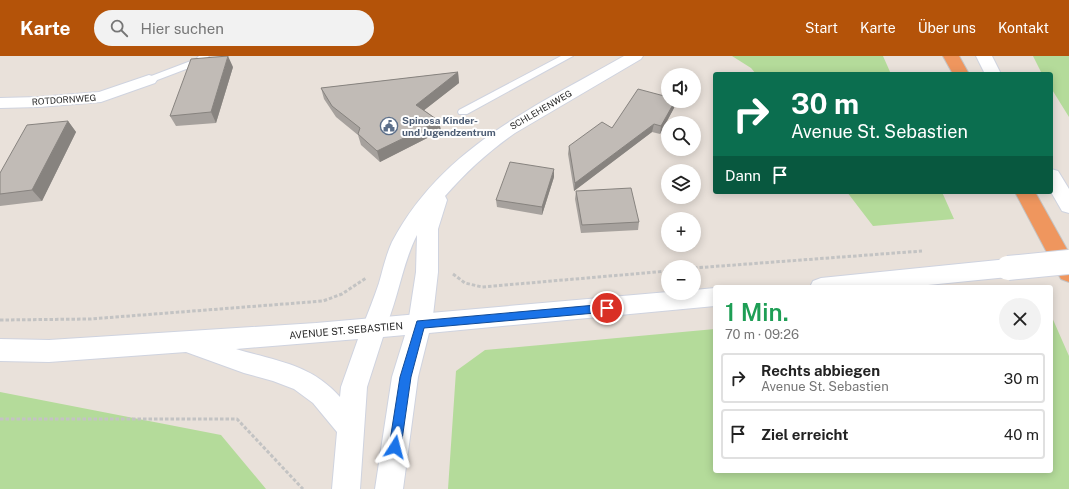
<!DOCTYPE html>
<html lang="de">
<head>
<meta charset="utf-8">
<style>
	body { margin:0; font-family:"Public Sans",sans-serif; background:#f2f2f2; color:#222; height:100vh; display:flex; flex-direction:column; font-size:15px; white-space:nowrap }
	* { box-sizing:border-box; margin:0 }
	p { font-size:13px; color:#767676 }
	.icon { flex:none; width:22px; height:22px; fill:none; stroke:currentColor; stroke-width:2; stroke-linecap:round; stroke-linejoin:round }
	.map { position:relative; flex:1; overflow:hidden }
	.sheet { position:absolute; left:713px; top:229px; width:340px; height:188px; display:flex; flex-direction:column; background:#fff; border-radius:4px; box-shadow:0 2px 10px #0003 }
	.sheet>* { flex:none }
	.top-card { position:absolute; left:713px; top:16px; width:340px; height:122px; border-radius:4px; box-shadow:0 2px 10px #0003; background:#0b6e4f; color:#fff; overflow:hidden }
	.controls { position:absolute; left:661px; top:12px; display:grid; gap:8px }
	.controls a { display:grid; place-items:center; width:40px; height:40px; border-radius:50%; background:#fff; box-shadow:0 2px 10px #0003; font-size:20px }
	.pin { position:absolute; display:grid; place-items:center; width:34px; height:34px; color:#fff; margin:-17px; border:2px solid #fff; border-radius:50%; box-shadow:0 1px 4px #0007 }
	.me { position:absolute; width:44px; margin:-22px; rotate:9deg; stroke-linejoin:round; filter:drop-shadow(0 0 3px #0008) }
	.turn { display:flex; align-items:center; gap:14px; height:84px; padding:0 12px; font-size:18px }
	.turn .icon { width:52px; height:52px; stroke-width:2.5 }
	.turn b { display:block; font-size:28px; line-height:34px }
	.then { display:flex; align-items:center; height:38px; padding:0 12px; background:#0003; gap:8px; font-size:15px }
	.round { display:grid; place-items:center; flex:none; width:42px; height:42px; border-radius:21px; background:#f2f2f2 }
	.overview { display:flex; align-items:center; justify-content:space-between; height:68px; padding:0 12px }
	h1 { font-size:24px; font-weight:600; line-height:30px; color:#1e9e55 }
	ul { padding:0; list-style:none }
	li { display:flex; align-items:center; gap:12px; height:50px; margin:0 8px 6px; padding:0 4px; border:2px solid #e0e0e0; border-radius:4px }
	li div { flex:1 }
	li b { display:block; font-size:15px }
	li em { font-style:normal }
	header { display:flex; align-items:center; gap:24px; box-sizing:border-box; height:56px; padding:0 20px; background:#b45309; color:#fff }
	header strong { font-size:19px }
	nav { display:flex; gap:22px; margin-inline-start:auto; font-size:14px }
	.search { width:280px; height:36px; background:#f2f2f2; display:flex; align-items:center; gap:10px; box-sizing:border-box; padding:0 14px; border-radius:22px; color:#767676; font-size:15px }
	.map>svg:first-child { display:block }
	.green { fill:#b4db9a }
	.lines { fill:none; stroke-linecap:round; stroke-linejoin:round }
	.lane-casing { stroke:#cfd3df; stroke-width:2 }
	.street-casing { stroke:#cfd3df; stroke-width:2 }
	.secondary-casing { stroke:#cfd3df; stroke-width:2 }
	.highway-casing { stroke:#c3c3c3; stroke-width:2 }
	.path { stroke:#c3c3c3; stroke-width:3; stroke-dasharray:3.5 2; stroke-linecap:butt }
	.lane { fill:#fff; fill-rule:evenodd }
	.street { fill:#fff; fill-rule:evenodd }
	.secondary { fill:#fff; fill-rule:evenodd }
	.highway { fill:#ef965e; fill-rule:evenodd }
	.secondary-bridge-casing { stroke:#cfd3df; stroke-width:26; stroke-linecap:butt }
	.secondary-bridge { stroke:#fff; stroke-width:24 }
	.wall { fill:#a6a19d }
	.shaded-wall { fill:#87837f }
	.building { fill:#c1bbb6; stroke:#87837f }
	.route { fill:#1a73e8; stroke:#114b97 }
	.labels { text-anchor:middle; stroke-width:4; stroke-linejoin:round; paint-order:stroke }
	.far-street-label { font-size:9px; fill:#272727; stroke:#fff }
	.service-label { font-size:10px; font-weight:bold; fill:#4e5e75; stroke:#fff; text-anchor:start }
	.street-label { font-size:10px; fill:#272727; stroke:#fff }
</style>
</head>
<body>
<header>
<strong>Karte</strong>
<div class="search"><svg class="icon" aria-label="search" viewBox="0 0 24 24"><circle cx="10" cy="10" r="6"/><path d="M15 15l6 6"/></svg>Hier suchen</div>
<nav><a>Start</a><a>Karte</a><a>Über uns</a><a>Kontakt</a></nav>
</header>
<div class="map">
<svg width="1069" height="433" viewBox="0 0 1069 433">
	<rect width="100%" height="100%" fill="#e9e1da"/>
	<path class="green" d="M732,0H883L891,18H756L751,12Z
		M1033,0H1069V61L1051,32V18H1042Z
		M847,136H942L954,163L873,170Z
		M1051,259L1069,300V433H448L456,315L485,294L715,273V415H1051Z
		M0,336L221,379L266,433H0Z"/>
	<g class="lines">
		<defs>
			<path id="lane" d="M199,0H209L202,7L152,26H146L144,24L146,22L196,3Z
				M561,0H573L467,58H459L458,56L459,54Z"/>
			<path id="street" d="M624,0H643L641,3L515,77C489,95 466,116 445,140L447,144L438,173V216L432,268L428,275L420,278L412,275L408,268L416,216L417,179C401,210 398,247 382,279L374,282L366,279L362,272C368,257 374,242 379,227C383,213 386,199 392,186C442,91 535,51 624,0Z
				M149,19L155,21L157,24L155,27L101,46L39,51L0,52V42L39,41L99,36Z"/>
			<path id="secondary" d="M976,0H992L1001,18H985Z
				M1051,113L1058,115L1069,133V157L1062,155L1051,136Z
				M1008,203L1016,206L1019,212L1016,218L1008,221L908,231H810L813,225L821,222Z
				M715,232V250L429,277L418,321L403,433H375L392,321L405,279L383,281L367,331L360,433H332L337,376L313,347L294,333L273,325L244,317L186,296L49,306L0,305V283L49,284L316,267L668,236L694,237V234ZM358,283L341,331L340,341C311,308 276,305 236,293Z"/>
			<path id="highway" d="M943,0H959L969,18H953Z
				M1015,136H1035L1069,197V226L1061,223Z"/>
		</defs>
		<use href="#lane" class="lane-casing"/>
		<use href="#street" class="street-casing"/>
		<use href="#secondary" class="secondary-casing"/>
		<use href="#highway" class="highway-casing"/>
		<path class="path" d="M694,212L922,195
			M453,218L465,227L482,231L668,215
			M0,264L90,263L323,245L342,238L366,222
			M0,363H237L303,433"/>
		<use href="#lane" class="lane"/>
		<use href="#street" class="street"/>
		<use href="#secondary" class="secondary"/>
		<use href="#highway" class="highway"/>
		<defs>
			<path id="secondary-bridge" d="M1008,212L1069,206"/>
		</defs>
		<use href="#secondary-bridge" class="secondary-bridge-casing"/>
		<use href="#secondary-bridge" class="secondary-bridge"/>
	</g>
	<path class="wall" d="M233,11L216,67L176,70L170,60Z
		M458,16L459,27L424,54L439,65L441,75L380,106L361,89L358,79L336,61L324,43L321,32Z
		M668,45H676L674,52L660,78L652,76L574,135L568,98L569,90L612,72Z
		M68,65L76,76L42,145L0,150V117Z
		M554,121L542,159L497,151L496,144Z
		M576,135L639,166L638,174L581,177L575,143Z"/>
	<path class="shaded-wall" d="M228,0L233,11L216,67L211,56Z
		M458,16L459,27L418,59L416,49Z
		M675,45L674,52L660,78L661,70Z
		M68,65L76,76L42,145L32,134Z
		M439,65L441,75L380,106L377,95Z
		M654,68L652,76L574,135L575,127Z
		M554,113V121L542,159V151Z"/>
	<path class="building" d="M228,0L211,56L170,60L191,3Z
		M458,16L416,49L439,65L377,95L358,78L360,72L332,50L321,32Z
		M638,33L668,41V45H675L661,70L654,68L575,127L569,90L602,66L612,72Z
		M68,65L32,134L0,138V117L27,69Z
		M510,106L554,113L542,151L496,144Z
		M631,132L639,166L582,169L576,135Z"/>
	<path class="route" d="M607,248L610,249L612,252L610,254L607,256L424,272L411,321L401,391L399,395L395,397L391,395L389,391L400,321L417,265Z"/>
	<defs>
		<symbol id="civic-ring" viewBox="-11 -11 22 22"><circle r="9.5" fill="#fff" stroke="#5c6f8a" stroke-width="1.5"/><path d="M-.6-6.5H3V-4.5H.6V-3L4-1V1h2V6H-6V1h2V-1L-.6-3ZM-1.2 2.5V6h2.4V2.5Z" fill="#5c6f8a"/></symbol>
	</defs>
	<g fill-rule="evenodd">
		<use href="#civic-ring" x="379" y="60" width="20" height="20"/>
	</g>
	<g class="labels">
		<g class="far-street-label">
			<text transform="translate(64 44) rotate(-4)" y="3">ROTDORNWEG</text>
			<text transform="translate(541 54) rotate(-30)" y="3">SCHLEHENWEG</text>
		</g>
		<g class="service-label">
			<text x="402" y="68">Spinosa Kinder-<tspan x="402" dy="12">und Jugendzentrum</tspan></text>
		</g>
		<g class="street-label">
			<text transform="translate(346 274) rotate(-5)" y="4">AVENUE ST. SEBASTIEN</text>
		</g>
	</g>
</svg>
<div class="controls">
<a><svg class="icon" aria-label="sound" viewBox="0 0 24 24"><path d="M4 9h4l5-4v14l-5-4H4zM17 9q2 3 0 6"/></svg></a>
<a><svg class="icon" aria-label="search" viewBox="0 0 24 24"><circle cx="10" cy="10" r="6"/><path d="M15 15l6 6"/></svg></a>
<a><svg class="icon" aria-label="layers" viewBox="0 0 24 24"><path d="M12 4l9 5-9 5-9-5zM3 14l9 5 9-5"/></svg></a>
<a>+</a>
<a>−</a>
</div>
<div class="pin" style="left:607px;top:252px;background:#d93025"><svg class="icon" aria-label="arrive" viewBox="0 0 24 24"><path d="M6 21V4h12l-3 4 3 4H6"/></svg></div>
<svg class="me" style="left:395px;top:391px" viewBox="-20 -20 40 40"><path d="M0-17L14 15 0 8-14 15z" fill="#1a73e8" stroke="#fff" stroke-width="4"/></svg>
<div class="top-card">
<div class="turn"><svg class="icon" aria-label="right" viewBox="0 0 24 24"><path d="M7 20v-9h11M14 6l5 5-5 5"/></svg><div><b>30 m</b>Avenue St. Sebastien</div></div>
<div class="then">Dann<svg class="icon" aria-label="arrive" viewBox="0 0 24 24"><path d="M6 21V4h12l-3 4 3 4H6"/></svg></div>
</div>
<section class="sheet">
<div class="overview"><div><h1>1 Min.</h1><p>70 m · 09:26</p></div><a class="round"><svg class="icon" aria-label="close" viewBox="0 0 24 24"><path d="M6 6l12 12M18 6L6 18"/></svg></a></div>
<ul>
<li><svg class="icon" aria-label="right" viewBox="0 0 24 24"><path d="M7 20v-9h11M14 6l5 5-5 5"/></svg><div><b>Rechts abbiegen</b><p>Avenue St. Sebastien</p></div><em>30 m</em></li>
<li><svg class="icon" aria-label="arrive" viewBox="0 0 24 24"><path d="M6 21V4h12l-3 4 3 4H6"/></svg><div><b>Ziel erreicht</b></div><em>40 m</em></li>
</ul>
</section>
</div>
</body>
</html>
